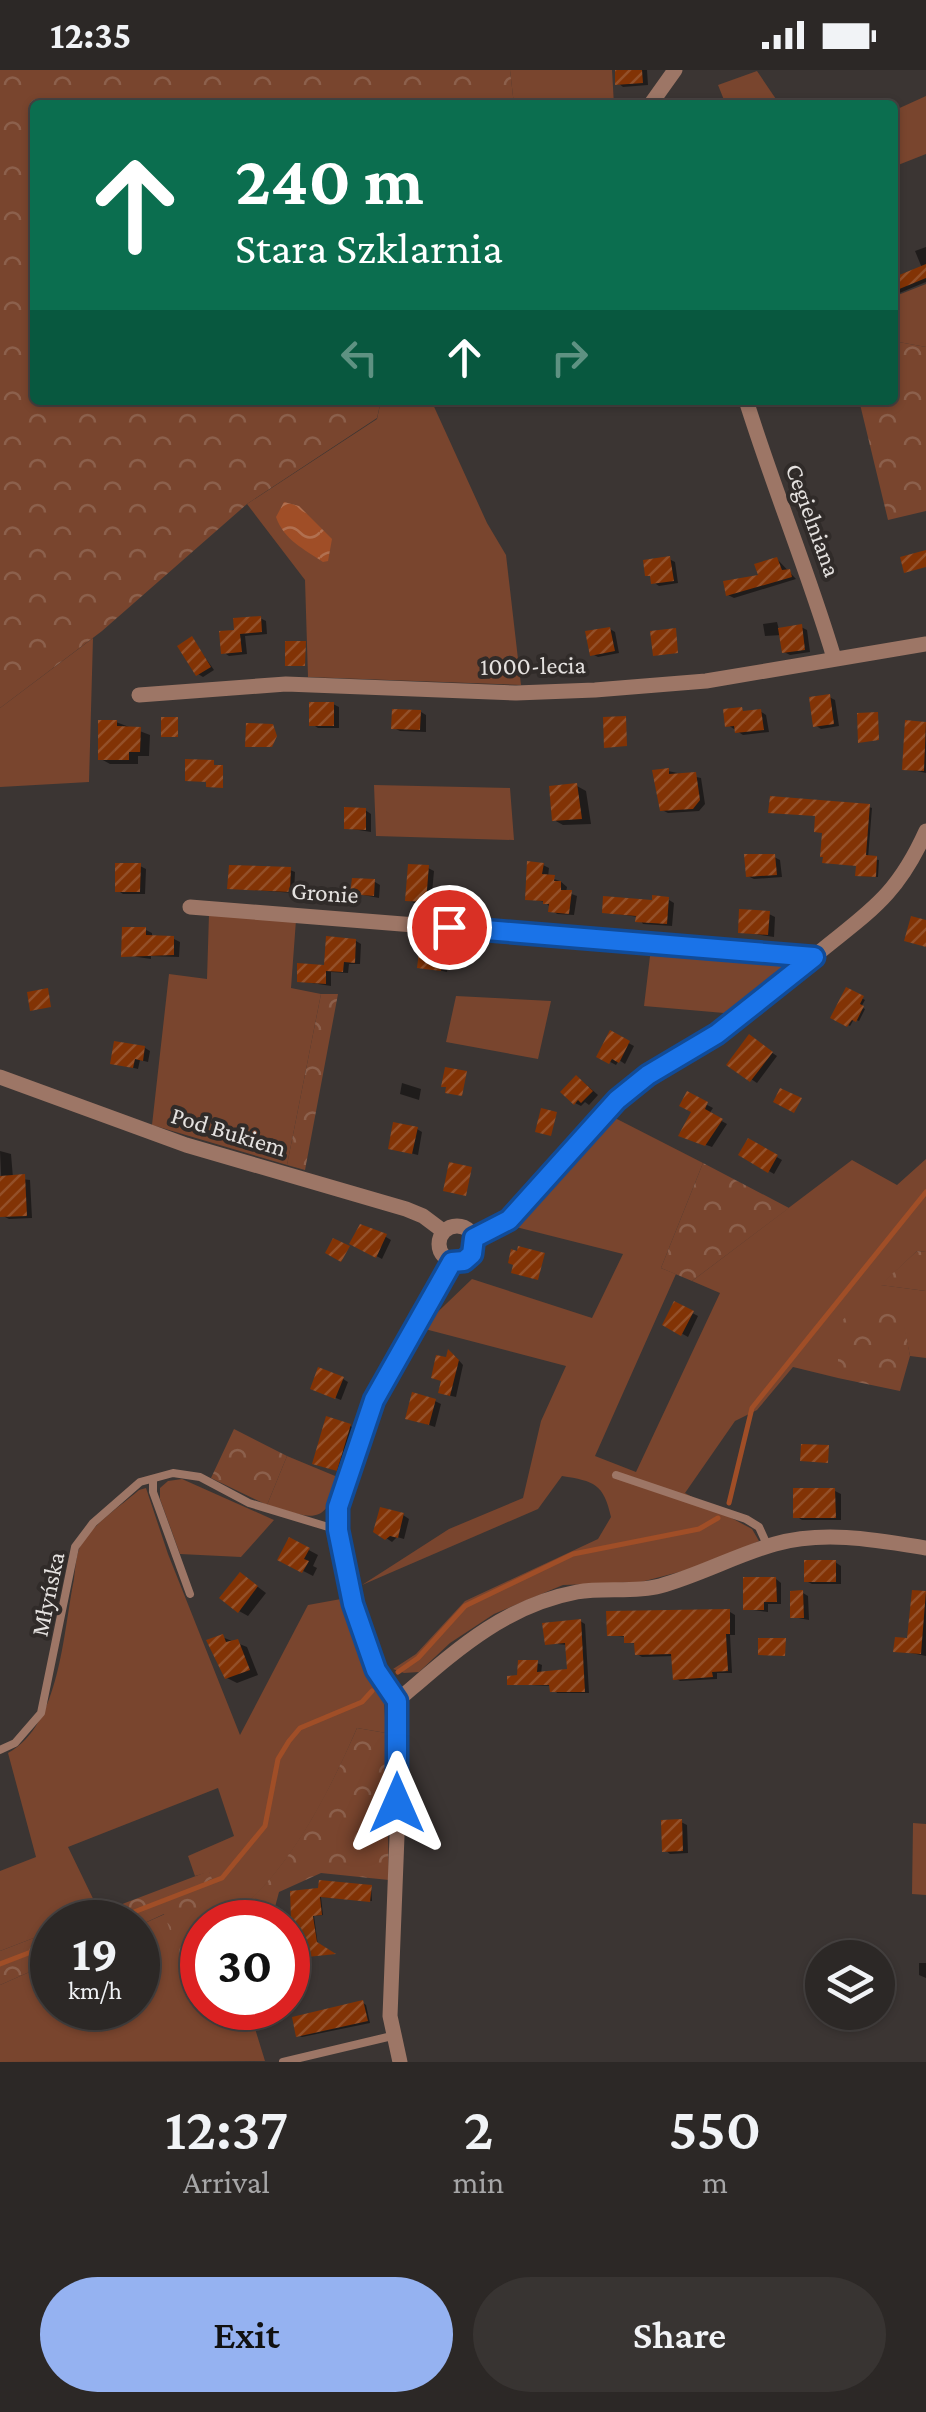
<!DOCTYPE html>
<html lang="en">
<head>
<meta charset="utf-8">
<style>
	body { margin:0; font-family:"Crimson Pro",serif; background:#383432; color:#f1f3f6; height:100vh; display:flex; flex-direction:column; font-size:38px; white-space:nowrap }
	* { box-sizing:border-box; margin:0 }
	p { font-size:32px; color:#a6a6a7 }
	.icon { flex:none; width:55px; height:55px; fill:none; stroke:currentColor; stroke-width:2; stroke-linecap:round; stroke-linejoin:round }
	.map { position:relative; height:1992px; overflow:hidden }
	.panel { display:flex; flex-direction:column; background:#2c2826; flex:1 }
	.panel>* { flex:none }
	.top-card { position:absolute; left:30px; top:30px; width:868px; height:305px; border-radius:10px; box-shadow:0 2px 8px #0004,0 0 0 2px #484443; background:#0b6e4f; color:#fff; overflow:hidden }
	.controls { position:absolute; left:805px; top:1870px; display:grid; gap:20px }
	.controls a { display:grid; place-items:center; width:90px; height:90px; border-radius:50%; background:#2c2826; box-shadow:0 2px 8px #0004,0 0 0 2px #484443; font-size:50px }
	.speed { position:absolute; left:30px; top:1830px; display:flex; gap:20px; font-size:50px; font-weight:700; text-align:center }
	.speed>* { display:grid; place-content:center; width:130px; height:130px; border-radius:50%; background:#2c2826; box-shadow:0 2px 8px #0004,0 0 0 2px #484443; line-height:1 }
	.speed small { font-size:25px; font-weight:400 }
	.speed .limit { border:15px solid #d22; background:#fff; color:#111 }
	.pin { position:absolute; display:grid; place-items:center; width:85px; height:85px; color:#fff; margin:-42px; border:5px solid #fff; border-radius:50%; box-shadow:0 2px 10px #0007 }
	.me { position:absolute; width:110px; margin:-55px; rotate:0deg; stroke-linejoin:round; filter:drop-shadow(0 0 8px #0008) }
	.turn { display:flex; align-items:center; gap:35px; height:210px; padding:0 40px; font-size:45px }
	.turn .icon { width:130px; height:130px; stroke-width:2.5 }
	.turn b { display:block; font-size:70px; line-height:85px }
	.lanes { display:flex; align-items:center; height:95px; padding:0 40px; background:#0003; justify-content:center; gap:50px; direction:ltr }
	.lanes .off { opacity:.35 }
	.eta { display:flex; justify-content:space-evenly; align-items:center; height:170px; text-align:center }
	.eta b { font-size:60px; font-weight:600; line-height:70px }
	.cta { display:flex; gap:20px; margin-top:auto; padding:20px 40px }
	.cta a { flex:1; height:115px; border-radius:60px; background:#95b2f1; color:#111; font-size:40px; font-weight:600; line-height:115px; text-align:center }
	.cta a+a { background:#383432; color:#f1f3f6 }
	.status { display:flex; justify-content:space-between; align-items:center; height:70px; padding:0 50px; background:#2c2826; direction:ltr }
	.status svg { height:28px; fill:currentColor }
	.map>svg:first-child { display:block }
	.green { fill:#79452e }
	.forest { fill:url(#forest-crowns) }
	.water { fill:url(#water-waves) }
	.shadow { fill:#0007 }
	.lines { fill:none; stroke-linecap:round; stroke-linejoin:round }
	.stream { stroke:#a04e27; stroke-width:5 }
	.building { fill:url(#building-hatch) }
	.lane { stroke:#9d7666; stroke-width:8 }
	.street { stroke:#9d7666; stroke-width:15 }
	.route-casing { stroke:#114b97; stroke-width:25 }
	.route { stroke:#1a73e8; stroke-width:18 }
	.labels { text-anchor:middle; stroke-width:8; stroke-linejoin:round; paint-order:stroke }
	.street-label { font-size:25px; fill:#e4e1df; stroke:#302b29 }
</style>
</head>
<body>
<div class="status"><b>12:35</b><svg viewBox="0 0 49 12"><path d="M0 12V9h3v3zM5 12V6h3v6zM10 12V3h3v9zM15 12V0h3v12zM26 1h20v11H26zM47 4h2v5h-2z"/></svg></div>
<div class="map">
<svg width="926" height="1992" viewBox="0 0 926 1992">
	<defs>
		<pattern id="forest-crowns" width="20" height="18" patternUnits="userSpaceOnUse" patternTransform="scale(2.5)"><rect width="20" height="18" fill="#79452e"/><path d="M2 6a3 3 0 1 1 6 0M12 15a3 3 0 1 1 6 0" fill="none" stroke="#8c604c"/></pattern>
		<pattern id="water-waves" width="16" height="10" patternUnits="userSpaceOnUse" patternTransform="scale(2.5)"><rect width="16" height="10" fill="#a04e27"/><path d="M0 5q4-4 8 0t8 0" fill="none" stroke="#b17050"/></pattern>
		<pattern id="building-hatch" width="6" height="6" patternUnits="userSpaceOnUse" patternTransform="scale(2.5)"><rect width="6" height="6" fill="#823305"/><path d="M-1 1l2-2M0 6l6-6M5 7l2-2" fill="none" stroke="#945029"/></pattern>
	</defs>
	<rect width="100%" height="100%" fill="#3b3533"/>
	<path class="green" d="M510,0H612L614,35H514Z
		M757,1L780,35H726L718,15Z
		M926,26V84L893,97V41Z
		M926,214V277L893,271V227Z
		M381,330H431L487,453L506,485L521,615L308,607L305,510L247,434L377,349Z
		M93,568L89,712L0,717V638Z
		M374,715L510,718L514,770L376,766Z
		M209,844L296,850L291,918L321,924L287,1095L152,1055L169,904L207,909Z
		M651,878L784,889L790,896L724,943L644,936Z
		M456,926L551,931L538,989L446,972Z
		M615,1048L703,1093L661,1198L676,1204L595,1386L636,1402L720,1223L692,1211L852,1090L897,1115L926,1089V1182L917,1181L881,1215L926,1221V1288L910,1286L902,1248L838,1288V1308L793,1297L757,1340L735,1351L685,1423L752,1459L759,1471L702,1496L641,1512L563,1515L494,1544L450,1573L419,1602L404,1603L393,1599L416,1584L465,1531L598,1469L611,1447C604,1414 594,1411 562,1406L538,1439L362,1515L449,1459L523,1428L541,1351L566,1296L421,1258L472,1209L592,1248L623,1184L512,1156Z
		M287,1386L340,1408C324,1460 311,1447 267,1435Z
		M182,1409L274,1450L241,1487L180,1484L160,1429V1418L168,1411Z
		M146,1418L168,1484L240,1665L308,1535L341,1529L355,1574L384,1632L386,1663L357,1658C329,1723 286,1809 226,1850L209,1802L195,1806L188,1786L234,1766L218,1718L68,1777L100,1843L75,1852H52V1861L0,1881V1801L36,1787L8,1683C60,1655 63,1563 74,1509C75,1500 76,1488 79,1479C89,1456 121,1436 139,1420Z
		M913,1753L926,1754V1825L912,1824Z
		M165,1844L202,1946L249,1939L265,1991L0,1992V1915L52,1892V1938H138V1856Z"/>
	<path class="forest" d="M0,0H510L514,35H35V330H381L377,348L247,434L102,561L0,638Z
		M893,271L926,277V441L888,450L859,330H892Z
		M321,924H338L305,1100L287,1095Z
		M703,1093L789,1138L692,1211L661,1198Z
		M917,1181L926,1182V1221L880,1215Z
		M858,1235L903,1248L910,1286L900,1321L838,1308V1288L822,1270Z
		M234,1359L287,1386L267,1435L211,1408Z
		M357,1658L386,1663L389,1810L321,1803L279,1822L271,1852H202V1938L249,1939L202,1947L164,1844L138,1856V1852H75L209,1801L227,1849C286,1808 329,1722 357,1658Z
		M52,1861V1892L0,1915V1881Z"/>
	<path class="water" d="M284,432L299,436L332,469L328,491L323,492C304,479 284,470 276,447Z"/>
	<path class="shadow" d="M618,0H647L648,15L623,17L618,13Z
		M926,177V212L897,224L892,221L922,198L915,181Z
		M669,489L675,492L678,513L659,516L653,512V507Z
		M777,489L796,509L734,528L728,525L761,507Z
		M260,548L266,551L267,564L245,566L247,584L229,586L223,582L237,562Z
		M777,552L779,560L801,557L807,560L810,582L790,585L784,582L782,565L765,566L763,554Z
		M610,559L615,562L619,583L598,587L592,584Z
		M192,569L214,600L203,607L198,604Z
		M829,627L835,630L839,656L821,659L815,655Z
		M333,634L339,637V658H318L312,654Z
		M760,641L766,645L769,662L743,665L728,655Z
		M421,642L426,645V662L400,661L394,658Z
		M116,652L150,665L149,686H138V694H110L101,689Z
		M908,653L926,654V703L904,698Z
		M668,701L701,708L705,734L699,741L668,743L662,740Z
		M577,716L586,721L591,754L563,755L554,750Z
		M869,737L872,738L868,788L879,790L878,807L860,806L858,796L825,792Z
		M365,740L371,744V762L346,758Z
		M774,787L780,790L782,807L754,809L748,806Z
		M543,795L549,798L548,807L560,811L567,817L566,822L577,826L574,845L557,844L545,832L527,828Z
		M140,796L146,799L145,824H123L117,820Z
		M428,798L434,801L431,834L414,833L408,829Z
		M290,800L295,802L294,823L230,818Z
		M375,812L380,815L379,828L353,823Z
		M669,830L674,833L672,856L643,854L638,847L605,842Z
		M769,844L775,847L774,867L740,862Z
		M146,860L152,863V868L174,869L180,872L179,887L151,886V889L124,885Z
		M356,871L361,874L360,894H349L348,903L331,902V916L299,911L326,897Z
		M443,879L449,882L447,902L420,896Z
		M847,920L865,930L861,937L865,939L859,951L854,949L850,956L833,947Z
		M611,964L634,976L625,994L619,990L616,995L599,986Z
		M750,968L777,986L757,1013L730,995Z
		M145,978L150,981L148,992L140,990L138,999L113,993Z
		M582,1011L598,1025L589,1035L585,1032L581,1036L575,1033Z
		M402,1013L421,1019L419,1030L400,1024Z
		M688,1025L713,1038L709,1044L727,1054L712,1077L687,1068L694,1042Z
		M417,1059L422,1062L418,1085L390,1078Z
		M749,1071L782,1090L774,1104L741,1084Z
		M0,1081L11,1084L13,1108L30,1110L32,1148L9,1149L3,1146Z
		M386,1167L391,1170L382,1189L352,1173Z
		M675,1234L698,1246L688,1267L665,1254Z
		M454,1285L463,1295L456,1327L447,1325L448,1290Z
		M343,1309L348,1312L341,1330L318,1321Z
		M435,1331L441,1334L435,1357L408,1348Z
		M350,1356L356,1359L343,1402L321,1396Z
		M835,1421L841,1424V1450H802L796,1446Z
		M403,1445L409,1449L404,1469L397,1467L392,1472L376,1461Z
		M290,1470L318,1485L313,1496L317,1498L313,1506L280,1489Z
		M835,1492L841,1496V1514H812L806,1511Z
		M776,1509L781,1513V1534H768V1542L746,1539Z
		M250,1511L266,1523L248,1546L239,1541Z
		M914,1522L926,1524V1586L896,1580L909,1571Z
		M803,1523L808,1526L809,1550L793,1547Z
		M730,1542L735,1545V1565H730L732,1603H717V1609L680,1611L675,1608L674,1586L642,1587L637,1584V1574L627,1572V1567L609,1565Z
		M580,1551L585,1554L589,1623H557L552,1616L510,1614L537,1593L542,1595L541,1604L569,1601L568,1575L547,1573Z
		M222,1567L247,1577L258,1605L237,1613L227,1608Z
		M681,1752L687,1755L688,1783L670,1784L665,1780Z
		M371,1817L372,1831L321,1827L323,1845L314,1846L318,1876L288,1888V1878L295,1877L293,1823Z
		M919,1893H926V1908L919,1905Z
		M288,1916L294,1928L288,1930Z
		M363,1933L366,1935L370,1953L302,1967L298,1965Z"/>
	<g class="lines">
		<path class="stream" d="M729,1433L752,1338L926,1122
			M398,1602L418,1588L465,1536L573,1484L699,1459L718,1448
			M108,1852L222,1808L265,1756L278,1689L289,1671L300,1658L362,1632L372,1621
			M0,1894L52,1874"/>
	</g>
	<path class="building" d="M615,0H642L643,13L615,15Z
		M926,194V208L892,222V208Z
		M926,480V497L904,503L900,487Z
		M670,486L674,511L651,514L650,506H645L643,490Z
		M777,487L782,500L790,499L792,507L726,526L723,511L758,505L754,494Z
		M261,546L262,562L240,564L242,582L221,584L219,561L234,560L233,548Z
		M802,554L805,580L782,583L778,558Z
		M610,557L615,581L590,586L585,561Z
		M676,558L678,583L653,586L650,561Z
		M192,566L211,597L196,606L177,576Z
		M285,571H306L305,596H285Z
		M830,624L834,654L813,657L809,627Z
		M309,632H334V656H309Z
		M742,637L743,641L761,639L764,660L735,663L734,656L725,657L723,639Z
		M392,639L421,640L420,660L391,659Z
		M878,642L879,670L858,673L857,643Z
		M626,646L627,676L604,678L603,647Z
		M161,647H178V667H161Z
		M98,650H117V656L141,657L140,682H129V690H98Z
		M905,650L926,652L924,701L902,700Z
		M246,653L273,654L277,666L272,677H245Z
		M185,689L214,690V695H223V718L206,717V712L185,711Z
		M669,698V704L696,702L700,730L693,739L660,741L652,700Z
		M577,713L582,749L552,751L549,716Z
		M770,726L870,734L866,785L877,786L876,807L855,806L856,796L822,793L823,787H820L822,763L814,762L815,746L768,743Z
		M344,737L366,738V760L344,759Z
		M744,784H775L777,805L746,807Z
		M527,791L544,793L542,804L555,805L554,811H561V820H572L569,844L548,842L549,834H543V831L525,830Z
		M115,793H141L140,822H115Z
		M408,794L429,795L426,832L405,831Z
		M229,795L291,797L290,822L227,819Z
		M352,808L375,809L374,826L350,824Z
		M652,825L669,827L667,854L635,852L636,846L602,843L603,826L652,830Z
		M739,839L770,841L768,865L738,863Z
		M911,846L926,850V877L904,871Z
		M122,857H146V865L174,866V885L121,887Z
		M326,866L356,869L355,893L344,892L343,902L326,901V914L297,912V893L324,895Z
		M420,873L444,876L441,901L417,898Z
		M846,917L864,926L860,934L864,936L856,952L852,950L847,957L830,948Z
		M48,918L51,937L30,941L27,922Z
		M610,960L630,971L619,993L612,989L609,994L596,987Z
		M749,964L773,982L750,1012L726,995Z
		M114,971L145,976L143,991L135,989L133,998L110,994Z
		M445,997L467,1001L462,1026L445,1023L446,1017H441Z
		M576,1005L593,1021L581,1033L578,1030L574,1035L560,1022Z
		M780,1018L802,1028L794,1043L773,1032Z
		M687,1021L708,1032L705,1039L723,1049L705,1076L678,1066L691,1042L679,1036Z
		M541,1038L557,1042L551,1066L535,1062Z
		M393,1052L418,1057L412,1084L388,1079Z
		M748,1068L778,1085L768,1103L738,1085Z
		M449,1092L472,1097L466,1126L443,1121Z
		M25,1104L27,1146L0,1147V1106Z
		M360,1154L387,1164L376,1188L349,1174Z
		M333,1168L350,1176L341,1192L325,1183Z
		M518,1176L545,1183L538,1210L511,1203L513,1195L508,1193L511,1179L517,1181Z
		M674,1231L694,1241L681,1266L662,1255Z
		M448,1279L459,1290L450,1326L438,1323L441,1311L431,1308L436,1285L446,1287Z
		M318,1297L344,1307L335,1329L310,1319Z
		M412,1322L436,1329L429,1355L405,1349Z
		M326,1346L351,1354L337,1401L312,1394Z
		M801,1374L829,1375L828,1393L800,1391Z
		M793,1418H835L836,1448H793Z
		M380,1437L404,1443L398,1468L390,1466L385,1470L373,1462Z
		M289,1467L310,1478L304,1489L309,1491L302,1503L277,1490Z
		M804,1490H836V1512H804Z
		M240,1502L258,1516L238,1543L219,1528Z
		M743,1507H776L777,1532H764V1540H743Z
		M803,1520L804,1548H790V1521Z
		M912,1520L926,1521L921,1584L893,1582L895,1567L907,1568Z
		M730,1539V1564H726L728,1601L712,1602L713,1607L673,1610L671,1584L635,1585L634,1573H624V1566H607L606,1541Z
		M581,1549L585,1622H550L549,1615H507V1606L517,1605L518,1590H538L537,1602L567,1599L565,1573L545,1575L542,1553Z
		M223,1564L226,1572L238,1569L250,1600L225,1609L206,1570Z
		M758,1568H786L785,1586L758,1585Z
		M682,1749L683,1781L662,1782L661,1750Z
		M319,1810L372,1815L370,1832L320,1827L322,1845L313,1846L317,1872L336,1884L288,1889V1876L292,1875L290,1821L318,1818Z
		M363,1930L368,1951L296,1967L292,1947Z"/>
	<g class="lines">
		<path class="lane" d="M616,1405L746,1449L759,1457L768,1477
			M153,1409V1422L190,1524
			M0,1680L15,1673L41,1643L75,1477L93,1453L140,1412L173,1403L200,1407L249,1433L338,1460
			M283,1992L392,1966"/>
		<path class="street" d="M650,35L675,0
			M746,330C773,417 808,501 834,588
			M139,625L286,614L516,623L595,620L706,611L926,574
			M190,837L814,887
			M0,1007L186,1075L406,1139L423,1146L443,1161
			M439 1174a18 18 0 1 1 36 0a18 18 0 1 1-36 0Z
			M475,1168C538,1141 571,1071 621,1027C650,1002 684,985 716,964C750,942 780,915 811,889C866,843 895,830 926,761
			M397,1631C452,1584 502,1536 577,1522C604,1517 633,1523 660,1516C700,1505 736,1485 775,1474C824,1460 877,1470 926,1478
			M400,1992L390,1946L397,1766V1631L377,1600L353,1534L338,1460V1437L374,1330L452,1192"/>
	</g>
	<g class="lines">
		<defs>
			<path id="route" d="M397,1733V1631L376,1600L353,1534L338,1460V1437L374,1330L452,1192L464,1191L472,1184L474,1168L509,1150L617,1030L648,1005L717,964L814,887L449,857"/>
		</defs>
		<use href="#route" class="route-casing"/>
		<use href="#route" class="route"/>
	</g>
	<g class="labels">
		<g class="street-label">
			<text transform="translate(814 450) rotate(70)" y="9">Cegielniana</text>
			<text transform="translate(533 595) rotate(-1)" y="9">1000-lecia</text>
			<text transform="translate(325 822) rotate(4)" y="9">Gronie</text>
			<text transform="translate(229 1061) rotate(17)" y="9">Pod Bukiem</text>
			<text transform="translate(47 1524) rotate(-78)" y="9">Młyńska</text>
		</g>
	</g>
</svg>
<div class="controls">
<a><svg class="icon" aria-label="layers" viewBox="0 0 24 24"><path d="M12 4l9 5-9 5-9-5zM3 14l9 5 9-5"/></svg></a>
</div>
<div class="speed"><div>19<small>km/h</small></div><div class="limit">30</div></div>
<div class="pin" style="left:449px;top:857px;background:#d93025"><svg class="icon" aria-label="arrive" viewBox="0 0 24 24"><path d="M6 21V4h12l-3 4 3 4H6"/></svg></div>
<svg class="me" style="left:397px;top:1733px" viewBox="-20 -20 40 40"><path d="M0-17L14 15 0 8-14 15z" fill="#1a73e8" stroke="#fff" stroke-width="4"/></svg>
<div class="top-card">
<div class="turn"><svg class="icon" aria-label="ahead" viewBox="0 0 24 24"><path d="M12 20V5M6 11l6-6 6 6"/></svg><div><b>240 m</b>Stara Szklarnia</div></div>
<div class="lanes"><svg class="icon off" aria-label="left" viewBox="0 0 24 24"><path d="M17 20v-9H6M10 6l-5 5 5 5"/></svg><svg class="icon" aria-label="ahead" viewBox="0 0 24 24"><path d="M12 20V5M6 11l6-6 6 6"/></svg><svg class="icon off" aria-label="right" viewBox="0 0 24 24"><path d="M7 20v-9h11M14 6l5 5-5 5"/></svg></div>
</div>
</div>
<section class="panel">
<div class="eta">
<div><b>12:37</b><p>Arrival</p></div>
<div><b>2</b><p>min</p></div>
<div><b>550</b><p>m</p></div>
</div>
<div class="cta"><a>Exit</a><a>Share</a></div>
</section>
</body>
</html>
